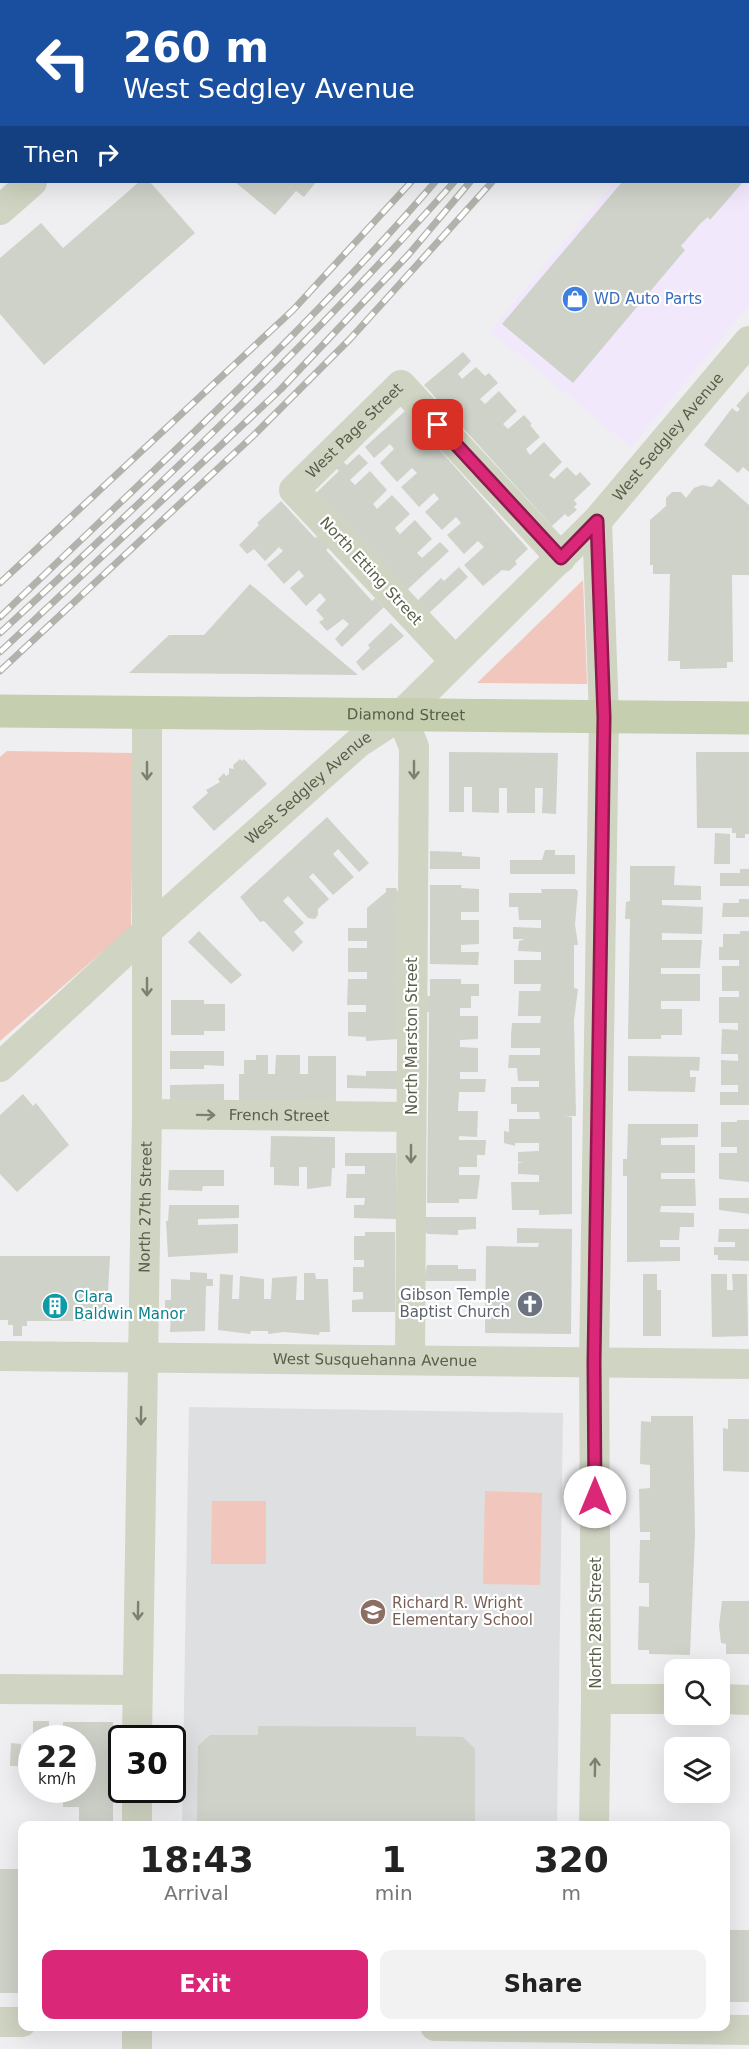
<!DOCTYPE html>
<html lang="en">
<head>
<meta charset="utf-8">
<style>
	body { margin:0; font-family:"DejaVu Sans",sans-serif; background:#f2f2f2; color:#222; height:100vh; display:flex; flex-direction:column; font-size:22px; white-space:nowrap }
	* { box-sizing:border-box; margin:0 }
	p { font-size:20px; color:#767676 }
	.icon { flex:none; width:33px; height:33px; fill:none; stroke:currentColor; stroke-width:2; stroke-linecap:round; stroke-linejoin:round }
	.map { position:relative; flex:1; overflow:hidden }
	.panel { position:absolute; left:18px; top:1821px; width:712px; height:210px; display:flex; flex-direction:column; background:#fff; border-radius:12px; box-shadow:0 6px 24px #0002 }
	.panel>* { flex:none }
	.hud { position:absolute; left:0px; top:0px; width:750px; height:183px; box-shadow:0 6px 24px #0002; background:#1a4fa0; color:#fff; overflow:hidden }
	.controls { position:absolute; left:664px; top:1659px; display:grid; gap:12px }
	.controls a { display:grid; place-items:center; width:66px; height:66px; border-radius:12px; background:#fff; box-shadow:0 6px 24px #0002; font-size:30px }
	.speed { position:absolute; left:18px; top:1725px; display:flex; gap:12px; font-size:30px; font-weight:700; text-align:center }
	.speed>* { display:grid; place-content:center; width:78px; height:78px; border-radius:50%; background:#fff; box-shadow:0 6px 24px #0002; line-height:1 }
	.speed small { font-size:15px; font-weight:400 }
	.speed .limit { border:3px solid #111; border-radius:9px; background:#fff; color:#111 }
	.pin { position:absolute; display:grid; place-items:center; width:51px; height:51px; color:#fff; margin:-26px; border-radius:12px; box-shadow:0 3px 9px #0006 }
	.me { position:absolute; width:66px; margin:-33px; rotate:0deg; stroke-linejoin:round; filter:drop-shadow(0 0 4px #0008) }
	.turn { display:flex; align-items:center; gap:21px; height:126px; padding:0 24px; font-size:27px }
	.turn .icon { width:78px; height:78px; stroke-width:2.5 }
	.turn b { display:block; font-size:42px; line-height:51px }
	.then { display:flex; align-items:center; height:57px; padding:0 24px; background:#0003; gap:12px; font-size:22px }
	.eta { display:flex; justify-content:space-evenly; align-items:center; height:102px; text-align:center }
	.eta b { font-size:36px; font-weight:600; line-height:42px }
	.button { display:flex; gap:12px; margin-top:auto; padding:12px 24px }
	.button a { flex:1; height:69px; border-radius:12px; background:#db2777; color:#fff; font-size:24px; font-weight:600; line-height:69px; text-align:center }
	.button a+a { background:#f2f2f2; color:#222 }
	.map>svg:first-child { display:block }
	.commercial { fill:#f2e8fc }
	.education { fill:#dddfe0 }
	.green { fill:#f0c6bd }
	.building { fill:#ced2c9 }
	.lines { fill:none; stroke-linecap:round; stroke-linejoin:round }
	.minor { stroke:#d0d4c2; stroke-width:30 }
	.major { stroke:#c5ceae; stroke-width:33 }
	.rail-casing { stroke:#b0b3ab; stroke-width:7 }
	.rail { stroke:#fff; stroke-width:4.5; stroke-dasharray:14; stroke-linecap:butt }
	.oneway { stroke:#7b816c }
	.route-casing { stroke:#8e194d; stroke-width:15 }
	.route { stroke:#db2777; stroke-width:10 }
	.labels { text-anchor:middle; stroke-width:4.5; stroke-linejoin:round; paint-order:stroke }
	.shop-label { font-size:15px; fill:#366cbe; stroke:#fff; text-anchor:start }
	.street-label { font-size:15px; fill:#575d47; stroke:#fff }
	.worship-label { font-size:15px; fill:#5b616d; stroke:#fff; text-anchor:end }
	.culture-label { font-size:15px; fill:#0d838f; stroke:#fff; text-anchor:start }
	.education-label { font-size:15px; fill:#785e54; stroke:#fff; text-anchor:start }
</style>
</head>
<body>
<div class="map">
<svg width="749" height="2049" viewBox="0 0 749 2049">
	<rect width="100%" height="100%" fill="#efeff2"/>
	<path class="commercial" d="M749,49V306L631,448L490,331L614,182H748Z"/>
	<path class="education" d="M189,1407L563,1413L557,1825L182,1826Z"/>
	<path class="green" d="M583,580L587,684L477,683Z
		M7,751L134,753L131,927L0,1041V757Z
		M485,1491L542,1493L540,1585L483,1584Z
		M212,1501H266V1564H211Z"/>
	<path class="building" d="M139,182H150L195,233L44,365L0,314V258L41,223L63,248Z
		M235,182H316L304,197L296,191L275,215Z
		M622,182H743L710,220L708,217L700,224L681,246L685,250L573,383L502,324Z
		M463,352L471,361L458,374L462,379L476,367L485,376L489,373L498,383L480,399L485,404L499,391L517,411L503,424L508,429L524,415L532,424L530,425L540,437L526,449L530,455L544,442L562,462L549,475L554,479L567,467L576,476L580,472L591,484L574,500L577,504L574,507L577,510L568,517L565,514L552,526L424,385Z
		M749,391V472L743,467L738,473L704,445L732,408L737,412L740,409L736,406Z
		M405,411L428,436L432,438L430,439L528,549L515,561L517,564L509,571L502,570L483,586L464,565L484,547L478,541L464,554L447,535L461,523L456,517L442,530L425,512L439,499L434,493L419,507L401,487L417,473L412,468L397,482L380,463L394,449L390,444L374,458L365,447Z
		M359,454L368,463L350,480L355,485L370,471L387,490L373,504L377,509L392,495L410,514L395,528L397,531L400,534L415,520L432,539L417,553L422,558L440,542L449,551L407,590L316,493L339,471L335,467L342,461L347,465Z
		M719,479L749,505V575H732L733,662H727V668L680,669V661H668L670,574H653V565H650V520L666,506V498L672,492H681L686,498L694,488L702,485L712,487Z
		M281,501L315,538L318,536L329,547L326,550L372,601L375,598L384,607L342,647L335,639L349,624L343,619L327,631L319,622L324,619L316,610L326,600L320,593L306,606L290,588L304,576L299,570L284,584L267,565L283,551L279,547L265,561L254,549L247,554L239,545L259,525L257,523Z
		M459,567L468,577L428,614L417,601L441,578L444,581Z
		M250,584L358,675L129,673L169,635H204Z
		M391,623L404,636L363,671L356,662L370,648L368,645Z
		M449,752L558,753L556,814L542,813L543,788H535V813H507V788H499V813L472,812V787H464V812H449Z
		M696,752H749V834H745V838H736V833H732V828H697Z
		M240,759L242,761L244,759L267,784L214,831L192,807L208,793L206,790L220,782L218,779L224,773L226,776L229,774V768L234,769L233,765Z
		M327,817L369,863L359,872L338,849L333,854L354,877L333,895L313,873L309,877L329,899L318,909V915L315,919L308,918L288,896L283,901L304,923L294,932L303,942L293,952L264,921L260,922L240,897Z
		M715,833L730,834V864H714Z
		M545,850H555V855H575V874H510V860H542Z
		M430,851L462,852V856L480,857V869H430Z
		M630,866H675L674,885L701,886V900H662V905L703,907L702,934L662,933V940H702L700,968H661V974H700V1001H661V1009H682V1035H661V1039H628L630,919H625L626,902L630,901Z
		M740,869H749V886H720V873H740Z
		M430,885H462L461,888L479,889V912H461V920H479V944L461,945V952H479L478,965L430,964Z
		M386,888H396L398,892L401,1039L366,1041V1037L348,1036V1012H366V1005H347L348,979H367V972H348V948H367V941H348V928H367V908L386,892Z
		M541,889H575L578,891L575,924L578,945H574V988L578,989L574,1020L576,1116H565L572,1117V1214L539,1215V1210H512L511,1182H539V1175L518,1174V1163H524L518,1162V1152L539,1151V1143H515V1146L504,1143V1131L509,1132V1119H540L539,1112H517V1104H511V1087H539V1081H518L517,1068H508L509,1055H540V1048H511V1035L512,1023H540L541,1016H518L519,991H540L541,984H514V960H541V952L518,951L519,941L525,939H513V927L541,928V920H519L518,907H509V893H542Z
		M739,899H749V917H722L723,903H739Z
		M199,931L242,975L231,984L188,942Z
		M740,931H749V1105H720V1092H738V1085H721V1060L738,1061V1054H721L722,1029L738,1030V1023H719V997H739V991H722V966H739V960H719V947H723V934H740Z
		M430,979H461V984H479V996H471V1008H460V1016H478V1039L460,1040V1047L478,1048V1072H460V1079H486L485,1092H459L458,1111H478L477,1137L459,1136V1140H486L485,1155H477V1167H459V1175H480L477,1199H459V1203H427L429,1012H427V996H430Z
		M171,1000H204V1004H225V1031H204V1035H171Z
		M170,1051H224V1066L204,1065V1069H170Z
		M256,1055H268V1074H275L276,1055H300V1074H308V1056H336V1105L239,1104V1074H244V1060H256Z
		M628,1056L700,1057L699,1071L690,1070V1077H696L695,1092L628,1091Z
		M366,1071H397V1089L347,1088V1075L366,1076Z
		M224,1084V1100H219V1103L170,1102V1085Z
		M23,1094L33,1106L36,1103L69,1145L17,1192L0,1174V1115Z
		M737,1120H749V1182L719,1179V1153H737V1147H721V1122H737Z
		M628,1124H698V1137L661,1138V1145H695V1173H661V1179H695L696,1206H661L660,1212L694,1213V1227H680L679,1240H660V1247H680V1261L627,1262V1176H623V1159H627Z
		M271,1136L335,1137V1168H332L331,1186L307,1189V1167H299V1186L274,1185V1167H270Z
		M345,1153H396V1219L354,1218V1205H364L365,1198H346L347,1174H365V1166H345Z
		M169,1170H224V1186H203L202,1191L168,1190Z
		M719,1198H749V1214L719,1210Z
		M169,1205H239V1218L198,1219V1225L238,1224V1253L168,1257L166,1221H168Z
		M425,1217H476V1229L458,1230V1235L428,1234L425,1232Z
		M517,1228L572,1229L571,1334L485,1333L486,1246L538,1247L539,1243H517Z
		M719,1229H749V1261L718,1260V1255H714V1247H735V1242H718Z
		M365,1232H395V1312H352V1300L363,1299V1292H353V1267H364V1260H354V1236H365Z
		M0,1256H110L108,1292L109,1321H27V1326H22V1336H13V1325H8V1320H0Z
		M427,1265H458V1269H476V1281H424Z
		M190,1272L207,1273V1279H213V1286H206L205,1331L170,1332L171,1313H165V1300H171V1279L190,1280Z
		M304,1273H315L316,1279H328L330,1332H320L319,1335L284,1332L268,1334V1331H251L250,1334L218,1330L220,1274L233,1275L232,1299H239L240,1276L264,1279V1299H271L272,1278L297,1276L296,1300H304Z
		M643,1274H657V1290H661V1336H643Z
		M711,1274H727V1290H733L732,1274H747L748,1336L712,1337Z
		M651,1416H693L695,1534L690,1655L649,1654V1650H638L639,1606L649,1607V1583H639L640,1540H650V1532H640L639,1489L650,1488V1465L640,1464L641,1421L651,1422Z
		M728,1419H749V1472L723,1471V1428L728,1429Z
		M722,1601H749V1654H726V1644L721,1643L719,1626Z
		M33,1721H49V1738H33Z
		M63,1722H113V1826H79V1807H63L64,1790H82V1738H63Z
		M258,1726L416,1727V1736L463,1737L475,1749V1826H197L198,1746L210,1735H258Z
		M11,1743L21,1744L19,1766H10Z
		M0,1869H22V1993H0Z
		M726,1930H749V2002H726Z"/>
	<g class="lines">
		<g class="minor">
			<path d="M739,0L741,2"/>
			<path d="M56,2L57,0"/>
			<path d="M203,2L205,0"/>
			<path d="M0,55L2,54"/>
			<path d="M0,210L32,182"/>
			<path id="s1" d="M454,660L294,490L401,385L561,558"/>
			<path d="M401,715L414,747L410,1360"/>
			<path id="s2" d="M0,1067L147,931L358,743L401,715L597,521L749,341"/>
			<path id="s3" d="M147,1114L411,1117"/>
			<path id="s4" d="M0,1356L749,1364"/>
			<path d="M0,1689L137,1690"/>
			<path d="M596,1699H675"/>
			<path d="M720,1699L749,1700"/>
			<path id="s5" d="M137,1738L147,1114V712"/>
			<path d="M137,1790V1826"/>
			<path d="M594,1826L596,1699L594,1362L604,717L597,521"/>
			<path d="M0,2022H22"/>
			<path d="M435,2026L749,2030"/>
			<path d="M137,2049V2026"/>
		</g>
		<path class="major" id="s6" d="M0,711L749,718"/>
		<defs>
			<path id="rail" d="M564,2L565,0
				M589,2L590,0
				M608,2L610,0
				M625,2L626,0
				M647,2L649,0
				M0,583L293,310L411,182
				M0,617C148,475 301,337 435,182
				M0,633C157,488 312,342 454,182
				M0,652L281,389L409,254L470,182
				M0,671L254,435L350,339L492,182"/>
		</defs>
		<use href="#rail" class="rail-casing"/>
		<use href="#rail" class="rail"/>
	</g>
	<defs><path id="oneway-shaft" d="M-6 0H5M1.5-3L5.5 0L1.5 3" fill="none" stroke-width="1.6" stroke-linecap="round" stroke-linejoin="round" transform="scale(1.5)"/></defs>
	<g class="oneway">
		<use href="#oneway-shaft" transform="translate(414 770) rotate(90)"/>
		<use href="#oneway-shaft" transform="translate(147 771) rotate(90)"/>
		<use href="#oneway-shaft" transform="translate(147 987) rotate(90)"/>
		<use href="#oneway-shaft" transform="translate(206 1115) rotate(1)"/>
		<use href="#oneway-shaft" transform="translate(411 1154) rotate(90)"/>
		<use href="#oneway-shaft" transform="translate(141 1416) rotate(91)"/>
		<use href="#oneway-shaft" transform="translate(138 1611) rotate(91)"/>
		<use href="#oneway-shaft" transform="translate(595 1767) rotate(-89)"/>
	</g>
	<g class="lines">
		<defs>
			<path id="route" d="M438,425L561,558L597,521L604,717L594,1362L595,1497"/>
		</defs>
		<use href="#route" class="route-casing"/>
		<use href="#route" class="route"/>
	</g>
	<defs>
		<symbol id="shop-disc" viewBox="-11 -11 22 22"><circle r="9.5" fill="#3f7fe0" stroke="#fff"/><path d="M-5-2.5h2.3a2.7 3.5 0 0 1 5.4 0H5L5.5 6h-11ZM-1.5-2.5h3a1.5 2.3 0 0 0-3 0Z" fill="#fff"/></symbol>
		<symbol id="church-disc" viewBox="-11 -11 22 22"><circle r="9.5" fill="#6b7280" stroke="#fff"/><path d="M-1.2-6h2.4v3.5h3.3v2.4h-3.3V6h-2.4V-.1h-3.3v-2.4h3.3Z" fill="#fff"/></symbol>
		<symbol id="building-disc" viewBox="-11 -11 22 22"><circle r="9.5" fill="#0f9aa8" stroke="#fff"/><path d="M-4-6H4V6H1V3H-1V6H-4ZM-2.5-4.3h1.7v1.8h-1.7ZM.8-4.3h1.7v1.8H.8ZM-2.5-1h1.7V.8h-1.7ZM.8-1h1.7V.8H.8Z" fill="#fff"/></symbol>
		<symbol id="school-disc" viewBox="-11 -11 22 22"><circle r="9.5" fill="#8d6e63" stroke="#fff"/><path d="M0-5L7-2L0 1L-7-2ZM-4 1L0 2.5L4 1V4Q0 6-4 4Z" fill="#fff"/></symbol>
	</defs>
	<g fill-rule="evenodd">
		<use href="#shop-disc" x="560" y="284" width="30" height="30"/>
		<use href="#church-disc" x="515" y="1289" width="30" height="30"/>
		<use href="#building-disc" x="40" y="1291" width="30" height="30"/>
		<use href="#school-disc" x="358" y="1597" width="30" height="30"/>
	</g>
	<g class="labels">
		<g class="shop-label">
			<text x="594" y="304">WD Auto Parts</text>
		</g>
		<g class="street-label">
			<text dy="5" stroke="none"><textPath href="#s1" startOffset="318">West Page Street</textPath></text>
			<text dy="5" stroke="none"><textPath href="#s2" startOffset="920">West Sedgley Avenue</textPath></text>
			<text transform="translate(371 571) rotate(47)" y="5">North Etting Street</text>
			<text dy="5" stroke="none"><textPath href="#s6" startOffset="406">Diamond Street</textPath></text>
			<text dy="5" stroke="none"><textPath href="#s2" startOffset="416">West Sedgley Avenue</textPath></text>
			<text transform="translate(412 1036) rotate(-90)" y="5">North Marston Street</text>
			<text dy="5" stroke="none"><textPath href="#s3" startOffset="132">French Street</textPath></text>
			<text dy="5" stroke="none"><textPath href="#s5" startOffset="531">North 27th Street</textPath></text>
			<text dy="5" stroke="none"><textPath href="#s4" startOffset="375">West Susquehanna Avenue</textPath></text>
			<text transform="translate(596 1623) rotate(-90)" y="5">North 28th Street</text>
		</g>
		<g class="worship-label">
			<text x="510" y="1300">Gibson Temple<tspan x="510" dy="17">Baptist Church</tspan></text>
		</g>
		<g class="culture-label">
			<text x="74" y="1302">Clara<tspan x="74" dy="17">Baldwin Manor</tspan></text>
		</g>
		<g class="education-label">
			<text x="392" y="1608">Richard R. Wright<tspan x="392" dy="17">Elementary School</tspan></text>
		</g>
	</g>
</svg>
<div class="controls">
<a><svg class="icon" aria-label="search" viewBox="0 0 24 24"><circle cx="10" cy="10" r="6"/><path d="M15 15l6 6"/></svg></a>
<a><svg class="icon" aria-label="layers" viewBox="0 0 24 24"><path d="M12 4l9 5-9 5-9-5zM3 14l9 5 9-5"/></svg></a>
</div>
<div class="speed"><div>22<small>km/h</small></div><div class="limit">30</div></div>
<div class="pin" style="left:438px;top:425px;background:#d93025"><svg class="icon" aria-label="arrive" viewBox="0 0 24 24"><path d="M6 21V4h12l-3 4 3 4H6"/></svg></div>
<svg class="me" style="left:595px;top:1497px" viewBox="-20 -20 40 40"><circle r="19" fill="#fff"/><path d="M0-13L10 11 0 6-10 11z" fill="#db2777"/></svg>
<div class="hud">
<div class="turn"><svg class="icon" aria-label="left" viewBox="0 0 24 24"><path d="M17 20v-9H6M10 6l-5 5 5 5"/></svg><div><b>260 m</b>West Sedgley Avenue</div></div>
<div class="then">Then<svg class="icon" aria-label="right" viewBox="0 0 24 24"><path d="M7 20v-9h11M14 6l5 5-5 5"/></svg></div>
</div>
<section class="panel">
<div class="eta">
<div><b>18:43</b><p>Arrival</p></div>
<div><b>1</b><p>min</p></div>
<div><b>320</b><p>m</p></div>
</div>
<div class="button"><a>Exit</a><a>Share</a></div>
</section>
</div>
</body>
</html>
